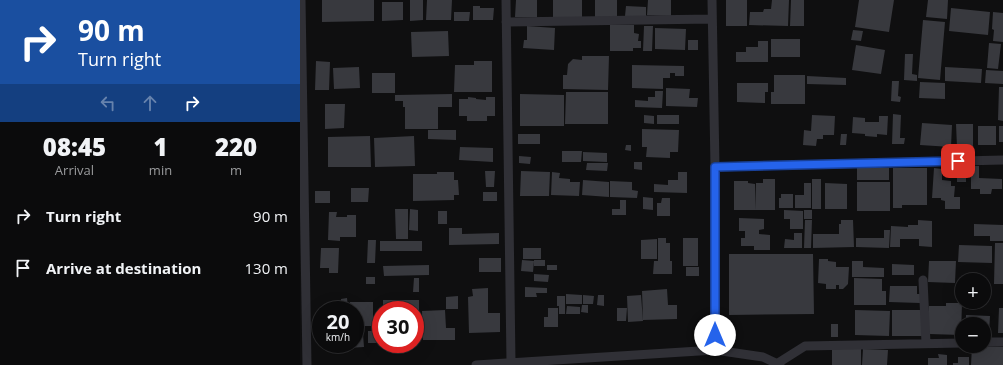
<!DOCTYPE html>
<html lang="en">
<head>
<meta charset="utf-8">
<style>
	body { margin:0; font-family:"Open Sans",sans-serif; background:#19191a; color:#f1f3f6; height:100vh; display:flex; flex-direction:column; font-size:15px; white-space:nowrap }
	* { box-sizing:border-box; margin:0 }
	p { font-size:13px; color:#9a9b9d }
	.icon { flex:none; width:22px; height:22px; fill:none; stroke:currentColor; stroke-width:2; stroke-linecap:round; stroke-linejoin:round }
	.map { position:relative; flex:1; overflow:hidden }
	.side { display:flex; flex-direction:column; background:#0b0b0c; width:300px }
	.side>* { flex:none }
	.banner { background:#1a4fa0; color:#fff; overflow:hidden }
	.controls { position:absolute; left:655px; top:273px; display:grid; gap:8px }
	.controls a { display:grid; place-items:center; width:36px; height:36px; border-radius:50%; background:#0b0b0c; box-shadow:0 4px 16px #0002,0 0 0 1px #2b2b2d; font-size:20px }
	.speed { position:absolute; left:12px; top:301px; display:flex; gap:8px; font-size:20px; font-weight:700; text-align:center }
	.speed>* { display:grid; place-content:center; width:52px; height:52px; border-radius:50%; background:#0b0b0c; box-shadow:0 4px 16px #0002,0 0 0 1px #2b2b2d; line-height:1 }
	.speed small { font-size:10px; font-weight:400 }
	.speed .limit { border:6px solid #d22; background:#fff; color:#111 }
	.pin { position:absolute; display:grid; place-items:center; width:34px; height:34px; color:#fff; margin:-17px; border-radius:8px; box-shadow:0 2px 6px #0006 }
	.me { position:absolute; width:44px; margin:-22px; rotate:0deg; stroke-linejoin:round; filter:drop-shadow(0 0 3px #0008) }
	.turn { display:flex; align-items:center; gap:14px; height:84px; padding:0 12px; font-size:18px }
	.turn .icon { width:52px; height:52px; stroke-width:2.5 }
	.turn b { display:block; font-size:28px; line-height:34px }
	.lanes { display:flex; align-items:center; height:38px; padding:0 12px; background:#0003; justify-content:center; gap:20px; direction:ltr }
	.lanes .off { opacity:.35 }
	.eta { display:flex; justify-content:space-evenly; align-items:center; height:68px; text-align:center }
	.eta b { font-size:24px; font-weight:800; line-height:28px }
	ul { padding:0; list-style:none }
	li { display:flex; align-items:center; gap:12px; height:52px; padding:0 12px }
	li div { flex:1 }
	li b { display:block; font-size:15px }
	li em { font-style:normal }
	main { display:flex; flex:1; min-height:0 }
	.map>svg:first-child { display:block }
	.building { fill:#38393e }
	.lines { fill:none; stroke-linecap:round; stroke-linejoin:round }
	.street { stroke:#303036; stroke-width:9 }
	.route-casing { stroke:#184099; stroke-width:10 }
	.route { stroke:#2563eb; stroke-width:7 }
</style>
</head>
<body>
<main>
<section class="side">
<div class="banner">
<div class="turn"><svg class="icon" aria-label="right" viewBox="0 0 24 24"><path d="M7 20v-9h11M14 6l5 5-5 5"/></svg><div><b>90 m</b>Turn right</div></div>
<div class="lanes"><svg class="icon off" aria-label="left" viewBox="0 0 24 24"><path d="M17 20v-9H6M10 6l-5 5 5 5"/></svg><svg class="icon off" aria-label="ahead" viewBox="0 0 24 24"><path d="M12 20V5M6 11l6-6 6 6"/></svg><svg class="icon" aria-label="right" viewBox="0 0 24 24"><path d="M7 20v-9h11M14 6l5 5-5 5"/></svg></div>
</div>
<div class="eta">
<div><b>08:45</b><p>Arrival</p></div>
<div><b>1</b><p>min</p></div>
<div><b>220</b><p>m</p></div>
</div>
<ul>
<li><svg class="icon" aria-label="right" viewBox="0 0 24 24"><path d="M7 20v-9h11M14 6l5 5-5 5"/></svg><div><b>Turn right</b></div><em>90 m</em></li>
<li><svg class="icon" aria-label="arrive" viewBox="0 0 24 24"><path d="M6 21V4h12l-3 4 3 4H6"/></svg><div><b>Arrive at destination</b></div><em>130 m</em></li>
</ul>
</section>
<div class="map">
<svg width="703" height="365" viewBox="0 0 703 365">
	<rect width="100%" height="100%" fill="#0f0f10"/>
	<path class="building" d="M22,0H74V21L22,22Z
		M110,0H123V20L110,21Z
		M127,0H152L151,20H126Z
		M216,0H237V17H215Z
		M253,0H282V18H253Z
		M295,0H317V17L295,18Z
		M348,0H371V16L347,15Z
		M426,0H447V26H426Z
		M472,0H489L488,26L449,25L450,12H463L464,9H471Z
		M491,0H504V26H490Z
		M559,0H594L589,32L555,27Z
		M628,0H648L647,19L626,17Z
		M82,2H103V20L82,21Z
		M173,6H180V8H194L193,20H173Z
		M326,6L346,7V16H325Z
		M651,8L690,12L688,35L649,31Z
		M154,12H170L169,21H154Z
		M693,12L703,13V42L693,41L694,30L692,29Z
		M623,20L645,22L640,80L618,78Z
		M310,25H334V33L339,34L338,41H341V48H333V51H310Z
		M227,26L255,28L254,50L223,48L224,40H227Z
		M344,26H353L352,51H343Z
		M355,28L386,29L385,50L355,49Z
		M553,30L563,31L561,41L551,40Z
		M148,31L149,56L112,57L111,32Z
		M471,39H500V57H471Z
		M388,40H398V50H388Z
		M458,41H468V62H436V52H446V47H458Z
		M689,43L701,44L698,69L687,68Z
		M556,45L585,50L581,74L552,70Z
		M605,54H613L612,74L617,75V81L604,80Z
		M282,56H309L308,90L263,89V75H267L268,64L273,59L282,60Z
		M16,61L30,62L29,90H15Z
		M174,61H192V92H154L155,65H174Z
		M332,65L384,66V76H375V73H370V78H363V89L332,88Z
		M59,67L60,88L34,89L33,68Z
		M645,67L682,69L681,83L645,81Z
		M686,70L703,71V84L685,83Z
		M72,73H95V93H72Z
		M474,75H505V104H471V92H474Z
		M507,76L546,78V85L507,84Z
		M592,81H599L598,96L601,97L600,102L591,101Z
		M620,82L645,83V99L619,98Z
		M437,83H468V92H465V103L437,102Z
		M699,87H703V121L698,120Z
		M366,88L390,89L389,98H398L397,107L366,106Z
		M355,91H363L362,108L335,107V100L348,101V97H355Z
		M266,92H308V124H265Z
		M152,94V107H138V129H105V107H103V101H95V95Z
		M220,94L264,95V126H220Z
		M168,97L176,98V99L186,100V97H195V116H187V121H167V116H159V99H168Z
		M25,104H45L44,128L25,129Z
		M593,114L601,115L600,138H605L604,144H592Z
		M344,115L354,116V124L344,123Z
		M357,115H379V124H357Z
		M512,115L535,116L534,135H523V139H517L516,146L503,145L504,130L511,131Z
		M579,116H588L587,135L577,134V137L565,136V134L552,133L553,117L565,118V122H579Z
		M622,123L652,125L651,147L620,145Z
		M656,124H673V146L657,147Z
		M678,126H696V145H678Z
		M699,126H703V142H699Z
		M342,129L379,130L378,152H370V158L346,157L347,147H342Z
		M128,130H156V140L128,139Z
		M218,134H240V144H218Z
		M541,134H547L546,145H540Z
		M70,136L71,167H28V137Z
		M114,136L115,166L75,167L74,138Z
		M326,145H331V151L325,150Z
		M160,147L193,148V162L159,160Z
		M262,151H282L281,162H262Z
		M283,152L307,153V162L283,161Z
		M219,156L231,157L230,164L219,163Z
		M334,162H342V170L334,169Z
		M287,163H308L307,171L286,170Z
		M657,166H666V182H657Z
		M671,166H679V178L702,179V189H692L691,194H680V189H671Z
		M557,167L589,168V180H557Z
		M593,168H627V205H602V208H593Z
		M634,168L642,169V180L651,181V186H655L654,197H660V209H645V201L641,200V198H632Z
		M185,171H195L194,187H186Z
		M221,171L250,172L249,196H220Z
		M137,172H154V180H158L159,195H154V200L113,201V174H137Z
		M252,172L260,173L259,178L270,179V182H280L279,196L251,195Z
		M378,172H387V193L354,192V184L368,185V180H378Z
		M463,179H475V210H455L456,183H463Z
		M512,179H521V209H512Z
		M283,180L309,182V197L282,195Z
		M310,181L332,182V190L338,191L337,198L310,197Z
		M434,181H448V183L455,184V210H434Z
		M557,182H590V211H557Z
		M504,183H511V208H495V195H504Z
		M525,183L547,184V209H525Z
		M51,188H69L68,202H51Z
		M15,191H30V203H15Z
		M183,192H197V201H183Z
		M481,194H493V208H479V198H481Z
		M343,197L353,198V210L343,209Z
		M362,198H370V216H357V203H361Z
		M320,200H326V215H312V209H320Z
		M95,209H108V239H96Z
		M110,209L118,210V231L109,230Z
		M484,210L503,211V229H490V219H484Z
		M504,210H512V219H504Z
		M138,211H147V224H138Z
		M29,212H37L36,217H47V215H56V237H40V241L28,240Z
		M439,218L464,219V229L459,230V234L470,235V250H454V246H441V238H445V231H439Z
		M505,220H512L511,248H504Z
		M541,220H553L554,247L513,248V234H539V224H541Z
		M618,220L632,221V247L619,246V239H600V247H590L591,226L608,227V225H618Z
		M674,224L703,225V241H690V236H674Z
		M149,228H162V234L199,233V244L149,245Z
		M584,230H590L589,248L556,247V238H584Z
		M494,233H502V248H484L485,239L494,240Z
		M358,238H366V243H370V261H372V274H353L354,261H358Z
		M383,238H398V266H383Z
		M357,239V259H341V240Z
		M68,240H76L75,263H67Z
		M80,241H122V251H80Z
		M695,243H703V284H694Z
		M659,245L692,246V263L658,262Z
		M21,248H39L38,273H29V268H20Z
		M223,248H241V259H223Z
		M429,254H513L514,314L429,315Z
		M179,258H201V272H179Z
		M519,259H528V261L536,262V267H549L548,284L543,289H539V285H536V289H526V284L518,283Z
		M222,260L234,261L233,272L221,271Z
		M234,260H245V266H234Z
		M552,261H563V267L584,268V277H552Z
		M629,261H656L655,283L628,282Z
		M592,264L614,265V275H592Z
		M129,265V275L84,276L83,266Z
		M247,265H257V270H247Z
		M386,267H399V276H386Z
		M234,274L249,275L248,282L234,281Z
		M66,277H75V284H66Z
		M114,278H119V292H113Z
		M554,278L582,279V291H586V305H554Z
		M590,286H617V294H621L620,303L589,302Z
		M225,287L247,288V293H236L237,297H225Z
		M188,288V313H200V332L169,333L168,297L173,296L172,289Z
		M367,289L368,305H377V319L343,320L342,291Z
		M266,294L282,295V304H266Z
		M283,295L294,296L293,304H283Z
		M298,295H304V306L297,305Z
		M341,295L343,321L328,322L327,296Z
		M158,296V309H146V297Z
		M257,296H265V314H259V306H257Z
		M47,298L48,310H30L29,304L41,303V299Z
		M83,300H119V330H115V310H83Z
		M50,302H73V326H63V329H55V310H50Z
		M646,303H662L661,335L629,334V306H646Z
		M282,305H288V313L281,312Z
		M267,306L280,307V314H266Z
		M248,308H258V327H244V317H248Z
		M317,308H327L326,321H317Z
		M699,308H703V333H698Z
		M145,310L146,328H155V340H123L122,311Z
		M555,310L590,311L589,336L555,335Z
		M592,310H623L622,336H592Z
		M666,315L690,316L689,333H684V324H666Z
		M531,324H538V337H531Z
		M68,331H78V343H68Z
		M63,334L64,347L29,349V344H55V335Z
		M672,346L703,347V365H671Z
		M532,348H561V365H532Z
		M563,349L588,350L587,365H562Z
		M638,354L647,355V365H628V358H639Z
		M658,357H669V365H653V363H658Z"/>
	<g class="lines">
		<path class="street" d="M1,0L7,365
			M206,0L211,362
			M412,0L415,167V350
			M206,22L412,19
			M415,167L703,160
			M623,280L626,343
			M684,342H703
			M478,363L505,346L662,343
			M176,365L415,350L463,357L480,365"/>
	</g>
	<g class="lines">
		<defs>
			<path id="route" d="M415,335V167L658,161"/>
		</defs>
		<use href="#route" class="route-casing"/>
		<use href="#route" class="route"/>
	</g>
</svg>
<div class="controls">
<a>+</a>
<a>−</a>
</div>
<div class="speed"><div>20<small>km/h</small></div><div class="limit">30</div></div>
<div class="pin" style="left:658px;top:161px;background:#d93025"><svg class="icon" aria-label="arrive" viewBox="0 0 24 24"><path d="M6 21V4h12l-3 4 3 4H6"/></svg></div>
<svg class="me" style="left:415px;top:335px" viewBox="-20 -20 40 40"><circle r="19" fill="#fff"/><path d="M0-13L10 11 0 6-10 11z" fill="#2563eb"/></svg>
</div>
</main>
</body>
</html>
